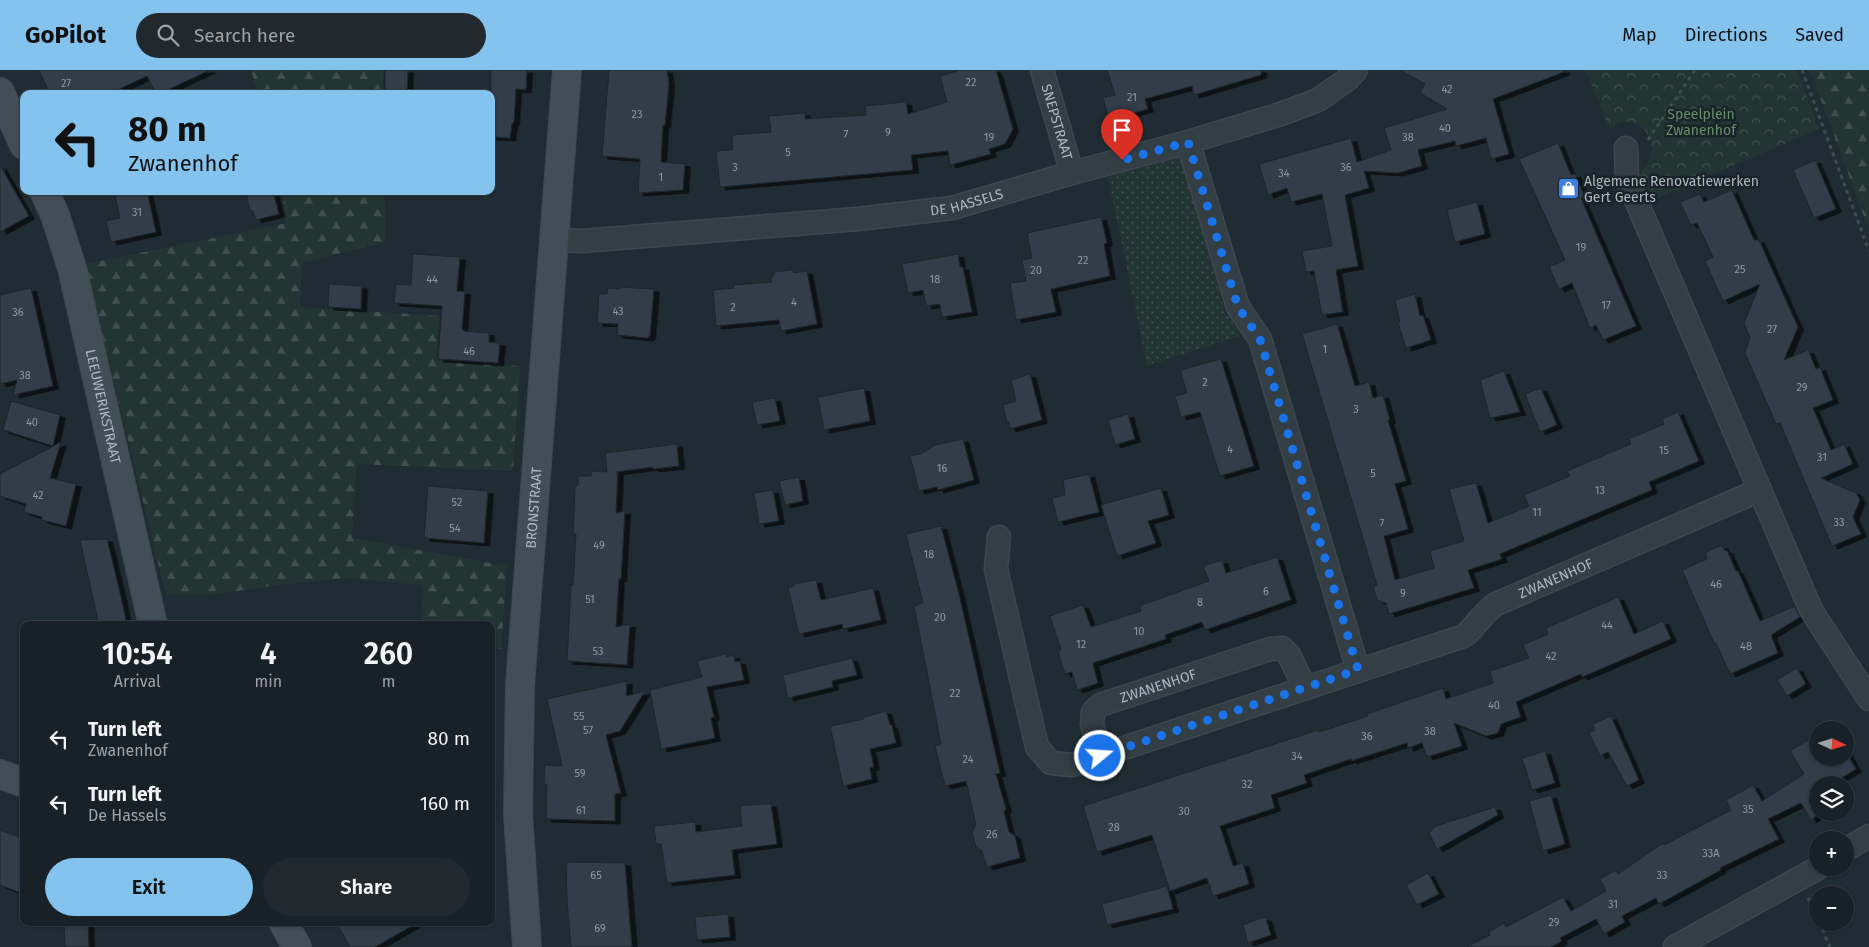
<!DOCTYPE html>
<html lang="en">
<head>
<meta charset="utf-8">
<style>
	body { margin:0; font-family:"Fira Sans",sans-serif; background:#21292f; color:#f1f3f6; height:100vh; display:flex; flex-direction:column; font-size:19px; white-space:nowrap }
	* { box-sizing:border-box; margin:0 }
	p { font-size:16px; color:#9fa3a7 }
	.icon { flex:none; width:28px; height:28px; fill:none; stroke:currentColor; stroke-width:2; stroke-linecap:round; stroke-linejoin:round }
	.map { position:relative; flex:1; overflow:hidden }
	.side { position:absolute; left:20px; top:551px; width:475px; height:305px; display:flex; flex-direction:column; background:#182127; border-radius:10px; box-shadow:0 1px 4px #0004,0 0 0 1px #363e44 }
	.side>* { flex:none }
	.hud { position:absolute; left:20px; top:20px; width:475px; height:105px; border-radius:10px; box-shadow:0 1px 4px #0004,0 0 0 1px #363e44; background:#85c3ef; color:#111; overflow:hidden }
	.needle { width:32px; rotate:94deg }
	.fabs { position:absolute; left:1809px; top:651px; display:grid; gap:10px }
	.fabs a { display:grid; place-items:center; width:45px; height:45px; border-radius:50%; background:#182127; box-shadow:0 1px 4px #0004,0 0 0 1px #363e44; font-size:25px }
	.pin { position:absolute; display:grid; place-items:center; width:42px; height:42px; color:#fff; margin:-51px -21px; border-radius:50% 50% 50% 0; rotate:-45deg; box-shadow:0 0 5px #0007 }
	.pin .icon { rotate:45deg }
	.me { position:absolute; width:55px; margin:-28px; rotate:72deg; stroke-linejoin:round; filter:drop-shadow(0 0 4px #0008) }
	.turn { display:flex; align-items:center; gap:18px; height:105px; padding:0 25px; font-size:22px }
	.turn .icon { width:65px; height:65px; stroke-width:2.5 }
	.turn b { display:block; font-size:35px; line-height:42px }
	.eta { display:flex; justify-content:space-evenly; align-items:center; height:85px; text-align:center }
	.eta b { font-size:30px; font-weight:600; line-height:35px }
	.cta { display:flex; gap:10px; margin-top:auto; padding:10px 25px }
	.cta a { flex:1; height:58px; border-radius:30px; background:#85c3ef; color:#111; font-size:20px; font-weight:600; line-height:58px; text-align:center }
	.cta a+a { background:#21292f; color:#f1f3f6 }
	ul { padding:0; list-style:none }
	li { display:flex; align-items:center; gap:15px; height:65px; padding:0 25px }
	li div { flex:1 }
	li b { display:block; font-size:19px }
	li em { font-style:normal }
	header { display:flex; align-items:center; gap:30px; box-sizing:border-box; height:70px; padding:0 25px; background:#85c3ef; color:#111 }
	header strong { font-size:24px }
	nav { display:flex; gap:28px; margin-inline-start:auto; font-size:18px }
	.search { width:350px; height:45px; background:#21292f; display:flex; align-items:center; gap:12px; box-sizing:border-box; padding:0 18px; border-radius:28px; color:#9fa3a7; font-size:19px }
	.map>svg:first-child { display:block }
	.grass { fill:url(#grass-dots) }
	.forest { fill:url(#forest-firs) }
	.park { fill:url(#park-crowns) }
	.building { fill:#303e48; stroke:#1b252b; filter:url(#shadow) }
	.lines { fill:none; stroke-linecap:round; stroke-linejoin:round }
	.street-casing { stroke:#3d474e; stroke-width:25 }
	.secondary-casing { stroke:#3d474e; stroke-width:30 }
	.path { stroke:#3b4e4b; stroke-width:3; stroke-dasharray:4 4; stroke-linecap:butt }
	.street { stroke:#333e45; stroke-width:22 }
	.secondary { stroke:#424e57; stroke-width:28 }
	.route { stroke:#1a73e8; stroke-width:9; stroke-dasharray:0 16.2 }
	.labels { text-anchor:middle; stroke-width:5; stroke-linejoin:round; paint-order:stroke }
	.number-label { font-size:11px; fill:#8c99a2 }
	.park-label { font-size:14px; fill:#679069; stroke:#192329 }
	.street-label { font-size:14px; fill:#adb9c2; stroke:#192329 }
	.poi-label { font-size:14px; fill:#adb9c2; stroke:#192329; text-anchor:start }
</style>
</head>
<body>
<header>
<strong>GoPilot</strong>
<div class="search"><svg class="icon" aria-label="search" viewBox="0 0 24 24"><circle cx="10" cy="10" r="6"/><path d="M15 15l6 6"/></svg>Search here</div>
<nav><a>Map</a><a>Directions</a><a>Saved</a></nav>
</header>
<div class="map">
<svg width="1869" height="877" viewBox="0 0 1869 877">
	<defs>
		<pattern id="grass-dots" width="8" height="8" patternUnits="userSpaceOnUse" patternTransform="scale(1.25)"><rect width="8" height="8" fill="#223533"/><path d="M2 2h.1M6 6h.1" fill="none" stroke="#3f504f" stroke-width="1.8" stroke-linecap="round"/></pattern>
		<pattern id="forest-firs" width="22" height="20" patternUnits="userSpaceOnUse" patternTransform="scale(1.25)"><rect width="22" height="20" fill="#223533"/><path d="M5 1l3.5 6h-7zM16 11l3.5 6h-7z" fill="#3f504f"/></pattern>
		<pattern id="park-crowns" width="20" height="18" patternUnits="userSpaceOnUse" patternTransform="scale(1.25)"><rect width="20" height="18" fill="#223533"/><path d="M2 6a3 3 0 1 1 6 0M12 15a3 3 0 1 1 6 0" fill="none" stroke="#3f504f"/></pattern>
		<filter id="shadow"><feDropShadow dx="5.5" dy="3" stdDeviation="0" flood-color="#0009"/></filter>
	</defs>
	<rect width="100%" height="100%" fill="#202c34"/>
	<path class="grass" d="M1182,85L1225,242L1242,265L1147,296L1108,107Z"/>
	<path class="forest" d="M251,0H383V24H258Z
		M1809,0H1869V160L1813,9Z
		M282,121H385V172L302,193L300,237L439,246L436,291L520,296L513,401L357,394L352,468L507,496L501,579H491V555H422V515L346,508L277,515L210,525H166L85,194L287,153Z"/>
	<path class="park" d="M1585,0H1797L1819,59L1648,132L1638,109C1641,101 1647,95 1650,88C1655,74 1647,56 1633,52C1624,50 1617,54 1609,57Z"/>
	<path class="building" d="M39,0H210L159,24H156L147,6L109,24H50Z
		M385,0H408L407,24H385Z
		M491,0H527L526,20L516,19L514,52L512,54L510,68L491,67Z
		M609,0H667L669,14L665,55H663L661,92L685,94L683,120L638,123L640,89L602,86Z
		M961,0H996L1013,59L1005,74L989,79L991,84L950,95L948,81L911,85L913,100L720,117L716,81L733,80L732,65L771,62L769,46L805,43V49L866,45L865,36L906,32L908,44L947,32L940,6Z
		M1107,0H1261V5L1194,25L1192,16L1145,29L1148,39L1109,50L1103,28L1115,25Z
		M1400,0H1564V2L1493,29L1509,84L1491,89L1486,68L1456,76L1455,71L1418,80L1422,96L1398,103L1364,101L1369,118L1345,125L1358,196L1336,200L1343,242L1322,245L1314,201L1306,202L1302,181L1332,176L1322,124L1291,132L1287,118L1268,125L1259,94L1351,68L1357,92L1391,80L1384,58L1447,39L1420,23L1425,14Z
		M1558,73L1571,105L1575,104L1585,127L1581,128L1636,256L1603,270L1596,255L1590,258L1572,213L1559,219L1549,197L1565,190L1519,89Z
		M1815,90L1836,139L1814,148L1793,100Z
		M0,95L29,146L0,162Z
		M1732,120L1754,170H1759L1798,257L1784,290L1808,280L1816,299L1820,297L1833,330L1813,338L1831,380L1844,374L1853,394L1821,408L1856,423L1860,430L1853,447L1861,464L1832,476L1780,353L1776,354L1745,283L1750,268L1744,253L1760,214L1723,231L1705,191L1713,187L1697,153L1691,155L1680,132L1700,124L1704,132Z
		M114,121H147L156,162L111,172L106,151L120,148Z
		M245,121H273L279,144L256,150L253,141L250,140Z
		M1477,132L1485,164L1455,172L1447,140Z
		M1101,147L1107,173L1104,174L1110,206L1051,219L1056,242L1016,250L1010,213L1026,211L1022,190L1032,188L1027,163Z
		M413,184L460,187L457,221L465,222L462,259L464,261L489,263V272L500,273L498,293L438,289L442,236L394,233L396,214L411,215Z
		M958,184L960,197H963L972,242L942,247L940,234L926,236L923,220L908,223L902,194Z
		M793,200L794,203L807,201L817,254L781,261L779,250L716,256L713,220L734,218L733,215L772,212L771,206H774V202Z
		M329,214L362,216L361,239L328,237Z
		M620,217L654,219L650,266L647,268L617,265L618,254L597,253L599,224H607L608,218L620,219Z
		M31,218L53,316L13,325L17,310L0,314V225Z
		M1415,224L1420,246L1423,245L1431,270L1406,278L1398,253L1400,252L1395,230Z
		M1337,254L1355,316L1369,312L1373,328L1383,325L1390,350H1388L1406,411L1395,414L1408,459L1384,466L1395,510L1434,498L1430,481L1464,471L1449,419L1476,413L1488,453L1529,436L1524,425L1570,406L1567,401L1631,374L1629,369L1664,354L1662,349L1678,342L1699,391L1649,412L1652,420L1500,484L1502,489L1468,500L1474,518L1389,544L1386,533L1377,530L1373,516L1377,515L1302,264Z
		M1221,289L1254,396L1220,406L1200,342L1181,347L1175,326L1187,323L1180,300Z
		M1504,301L1520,342L1490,348L1480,310Z
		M1030,304L1042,350L1010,359L1009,352L1007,353L1003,335L1016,331L1011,310Z
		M864,318L870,351L824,360L818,327Z
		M1541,318L1557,355L1540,362L1525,324Z
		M775,328L780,351L757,355L752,332Z
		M11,331L60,345L53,376L3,360Z
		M1128,344L1135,369L1115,375L1108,350Z
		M963,369L974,410L938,420L937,417L919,421L910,386L921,384L935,375Z
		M61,372L50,408L76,414L66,456L42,450V447L24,442L26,434L0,426V404Z
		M677,374L679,396L653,399V397L616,402H618L616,443L625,441L621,509H619L616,557L630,554L627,595L567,591L571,515H573L576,464H573L575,418L578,415V406H591L592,401L607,402L605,383Z
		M1089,404L1099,442L1058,452L1052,428L1065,425L1063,410Z
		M799,407L803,431L785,435L779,411Z
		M428,416L488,421L484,473L424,468Z
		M1161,418L1169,445L1148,451L1156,473L1117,486L1101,435Z
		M773,420L779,451L759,454L754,423Z
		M941,456L959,524L1000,703L996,704L1006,739L1004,741L1009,762L1015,766L1020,788L987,797L982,781L976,777L972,762L976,755L966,711L945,716L935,676L941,674L914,536L923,533L906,464Z
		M107,469L121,527L127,555H99L80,470Z
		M1722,475L1725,481L1727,480L1736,501H1738L1760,551L1795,536L1800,547L1771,565L1778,583L1730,604L1716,573H1714L1682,500L1707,489L1705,483Z
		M1277,487L1291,530L1205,560L1202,552L1165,565L1166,569L1093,593L1098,613L1077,620L1072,602L1065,604L1058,581L1061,580L1050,546L1083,535L1091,557L1141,541L1139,536L1209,511L1203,496L1222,490L1226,503Z
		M816,510L821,530L873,518L881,550L843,559L842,554L799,564L788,518L794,516V514Z
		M1618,527L1634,564L1663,551L1671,569L1582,607L1581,604L1516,632L1521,647L1501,654L1498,663L1486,666L1454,653L1462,676L1427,687L1422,673L1408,678L1407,673L1351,691V689L1304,705L1307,713L1271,725L1275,738L1220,756L1233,796L1243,793L1249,814L1213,826L1207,808L1170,821L1152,765L1097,782L1083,736L1318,660L1319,662L1368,646L1367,644L1443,618L1446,629L1493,613L1490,601L1529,588L1523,575L1548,564L1546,558Z
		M726,584L727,587L734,585L735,592L740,591L744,610L707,617L714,647L711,648L715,668L661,679L650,620L702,607L697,591Z
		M852,588L857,605L832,611L833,617L788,628L783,605Z
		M1797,598L1806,614L1787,626L1777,610Z
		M627,611L626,626L645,621L620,661L606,665L621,723L615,724V751L546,749L547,714H544L545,695L562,696L547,629Z
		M886,641L890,655H892L896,673L870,679L874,697L870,698L872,709L843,716L830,656L864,649V647Z
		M1611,646L1639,710L1627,716L1608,682L1600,686L1589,663L1595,660L1593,654Z
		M1818,664V688H1845V680L1856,699L1833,713L1834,715H1818V742H1822L1811,750L1801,733L1768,749L1779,769L1720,798L1721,800L1659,834L1656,828L1622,846L1625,852L1604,864L1596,849L1560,868L1562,871L1551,877H1467L1490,865L1489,862L1504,853L1506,857L1563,827L1571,841L1606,821L1600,809L1616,800L1618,804L1663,773L1664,775L1731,740L1726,730L1753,715L1762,731L1804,704L1790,681Z
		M1545,681L1555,713L1532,720L1522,688Z
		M1551,725L1565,774L1543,781L1529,731Z
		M763,734H771L777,774L732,780L735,805L667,813L661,774H656L654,756L695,752L696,762L742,756L740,736Z
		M1495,737L1498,745L1437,779L1429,763L1436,756Z
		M0,760L24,769V824L0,815Z
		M566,792L625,793L632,877H571L567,831Z
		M1428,803L1439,824L1417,835L1406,815Z
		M1167,816L1173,839L1107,855L1102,834Z
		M728,844L730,867L697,870L695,847Z
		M1261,848H1266L1271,865L1248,873L1243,855Z
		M64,852H88L89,877H65Z
		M336,852H419L375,877H350Z"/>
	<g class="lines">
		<defs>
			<g id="street">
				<path id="s1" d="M1042,0L1072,103"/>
				<path d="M1188,72L1238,237L1260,269L1358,600"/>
				<path d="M1626,78L1627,109L1811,540L1869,629"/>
				<path id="s2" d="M554,170L582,171L858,149L952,138L1072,103L1188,72L1281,44L1318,30L1348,9L1356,0"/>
				<path id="s3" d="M999,467L996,499L1037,677L1051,693L1072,695L1464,566C1476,556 1483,543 1496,534L1760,420"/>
				<path id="s4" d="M1100,686L1092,654L1093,642L1100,635L1270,579L1282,578L1289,585L1305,618"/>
				<path d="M1845,780L1869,766"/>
				<path d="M1675,877L1818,798"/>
			</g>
			<g id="secondary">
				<path d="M0,22L24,75"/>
				<path id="s5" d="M44,121L55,145L72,198L153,555"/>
				<path d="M0,704L24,713"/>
				<path d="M283,852L297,877"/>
				<path id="s6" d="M527,877L518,744L520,615L567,0"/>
			</g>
		</defs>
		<use href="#street" class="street-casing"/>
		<use href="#secondary" class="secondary-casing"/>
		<path class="path" d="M1802,0L1869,181
			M1648,70L1695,0
			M1808,828L1818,849
			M1819,852L1830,877"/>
		<use href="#street" class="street"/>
		<use href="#secondary" class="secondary"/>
	</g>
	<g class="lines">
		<path class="route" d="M1100,686L1358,600L1260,269L1238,237L1188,72L1122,90"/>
	</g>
	<defs>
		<symbol id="shop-square" viewBox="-11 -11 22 22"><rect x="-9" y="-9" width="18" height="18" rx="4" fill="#3f7fe0" stroke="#192329"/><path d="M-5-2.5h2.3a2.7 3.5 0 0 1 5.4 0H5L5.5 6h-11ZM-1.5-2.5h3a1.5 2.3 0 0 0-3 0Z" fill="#fff"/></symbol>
	</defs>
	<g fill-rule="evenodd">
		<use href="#shop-square" x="1556" y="106" width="25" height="25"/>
	</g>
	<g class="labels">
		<g class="number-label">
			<text x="971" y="16">22</text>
			<text x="66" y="17">27</text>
			<text x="1447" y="23">42</text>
			<text x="1132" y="31">21</text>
			<text x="637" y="48">23</text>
			<text x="1445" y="62">40</text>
			<text x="888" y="66">9</text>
			<text x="846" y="68">7</text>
			<text x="989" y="71">19</text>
			<text x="1408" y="71">38</text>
			<text x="788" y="86">5</text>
			<text x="735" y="101">3</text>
			<text x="1346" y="101">36</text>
			<text x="1284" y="107">34</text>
			<text x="661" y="111">1</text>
			<text x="137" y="146">31</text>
			<text x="1581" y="181">19</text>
			<text x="1083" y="194">22</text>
			<text x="1740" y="203">25</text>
			<text x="1036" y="204">20</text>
			<text x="432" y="213">44</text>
			<text x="935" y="213">18</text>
			<text x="794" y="236">4</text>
			<text x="1606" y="239">17</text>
			<text x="733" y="241">2</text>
			<text x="618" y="245">43</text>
			<text x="18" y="246">36</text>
			<text x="1772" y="263">27</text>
			<text x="1325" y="283">1</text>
			<text x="469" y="285">46</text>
			<text x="25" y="309">38</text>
			<text x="1205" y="316">2</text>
			<text x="1802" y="321">29</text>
			<text x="1356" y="343">3</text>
			<text x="32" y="356">40</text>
			<text x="1230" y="383">4</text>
			<text x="1664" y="384">15</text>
			<text x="1822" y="391">31</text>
			<text x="942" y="402">16</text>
			<text x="1373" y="407">5</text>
			<text x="1600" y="424">13</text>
			<text x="38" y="429">42</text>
			<text x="457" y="436">52</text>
			<text x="1537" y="446">11</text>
			<text x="1839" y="456">33</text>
			<text x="1382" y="457">7</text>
			<text x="455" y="462">54</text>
			<text x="599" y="479">49</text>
			<text x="929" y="488">18</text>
			<text x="1716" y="518">46</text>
			<text x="1266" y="525">6</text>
			<text x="1403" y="527">9</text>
			<text x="590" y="533">51</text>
			<text x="1200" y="536">8</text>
			<text x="940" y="551">20</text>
			<text x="1607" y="559">44</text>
			<text x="1139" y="565">10</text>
			<text x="1081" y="578">12</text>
			<text x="1746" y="580">48</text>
			<text x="598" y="585">53</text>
			<text x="1551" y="590">42</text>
			<text x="955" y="627">22</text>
			<text x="1494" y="639">40</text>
			<text x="579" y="650">55</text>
			<text x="588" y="664">57</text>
			<text x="1430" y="665">38</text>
			<text x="1367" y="670">36</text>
			<text x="1297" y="690">34</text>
			<text x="968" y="693">24</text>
			<text x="580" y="707">59</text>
			<text x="1247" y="718">32</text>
			<text x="1748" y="743">35</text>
			<text x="581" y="744">61</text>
			<text x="1184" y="745">30</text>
			<text x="1114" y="761">28</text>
			<text x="992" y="768">26</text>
			<text x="1711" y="787">33A</text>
			<text x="596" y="809">65</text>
			<text x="1662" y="809">33</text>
			<text x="1613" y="838">31</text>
			<text x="1554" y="856">29</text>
			<text x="600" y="862">69</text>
		</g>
		<g class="park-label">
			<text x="1701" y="49">Speelplein<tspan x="1701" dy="16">Zwanenhof</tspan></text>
		</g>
		<g class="street-label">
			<text dy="5" stroke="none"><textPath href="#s1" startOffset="54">SNEPSTRAAT</textPath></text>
			<text dy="5" stroke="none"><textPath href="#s2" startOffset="415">DE HASSELS</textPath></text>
			<text dy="5" stroke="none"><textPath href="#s5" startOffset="224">LEEUWERIKSTRAAT</textPath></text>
			<text dy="5" stroke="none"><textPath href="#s6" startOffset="440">BRONSTRAAT</textPath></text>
			<text dy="5" stroke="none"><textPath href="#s3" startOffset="780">ZWANENHOF</textPath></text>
			<text dy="5" stroke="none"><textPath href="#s4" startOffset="116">ZWANENHOF</textPath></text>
		</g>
		<g class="poi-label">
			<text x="1584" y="116">Algemene Renovatiewerken<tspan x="1584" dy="16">Gert Geerts</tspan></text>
		</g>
	</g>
</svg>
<div class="fabs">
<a><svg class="needle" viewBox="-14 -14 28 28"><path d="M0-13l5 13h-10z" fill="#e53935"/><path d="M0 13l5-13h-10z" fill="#9fa3a7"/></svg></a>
<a><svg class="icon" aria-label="layers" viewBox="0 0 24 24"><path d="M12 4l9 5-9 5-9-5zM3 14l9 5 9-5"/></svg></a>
<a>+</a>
<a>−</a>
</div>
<div class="pin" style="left:1122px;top:90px;background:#d93025"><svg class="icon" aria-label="arrive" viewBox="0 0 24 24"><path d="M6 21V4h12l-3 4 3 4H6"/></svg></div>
<svg class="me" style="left:1100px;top:686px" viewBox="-20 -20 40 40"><circle r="17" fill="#1a73e8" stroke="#fff" stroke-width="3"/><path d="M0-11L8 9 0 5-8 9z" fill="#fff"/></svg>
<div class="hud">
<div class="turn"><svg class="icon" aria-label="left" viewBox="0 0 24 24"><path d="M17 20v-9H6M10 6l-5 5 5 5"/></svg><div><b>80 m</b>Zwanenhof</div></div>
</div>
<section class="side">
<div class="eta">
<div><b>10:54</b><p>Arrival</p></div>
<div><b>4</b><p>min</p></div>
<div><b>260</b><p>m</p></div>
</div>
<ul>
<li><svg class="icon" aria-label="left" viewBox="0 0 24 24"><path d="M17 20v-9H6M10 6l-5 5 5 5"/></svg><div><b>Turn left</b><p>Zwanenhof</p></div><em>80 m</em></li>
<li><svg class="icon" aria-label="left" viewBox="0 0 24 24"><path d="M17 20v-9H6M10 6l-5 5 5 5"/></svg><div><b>Turn left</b><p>De Hassels</p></div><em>160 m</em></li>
</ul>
<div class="cta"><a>Exit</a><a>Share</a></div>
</section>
</div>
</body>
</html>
